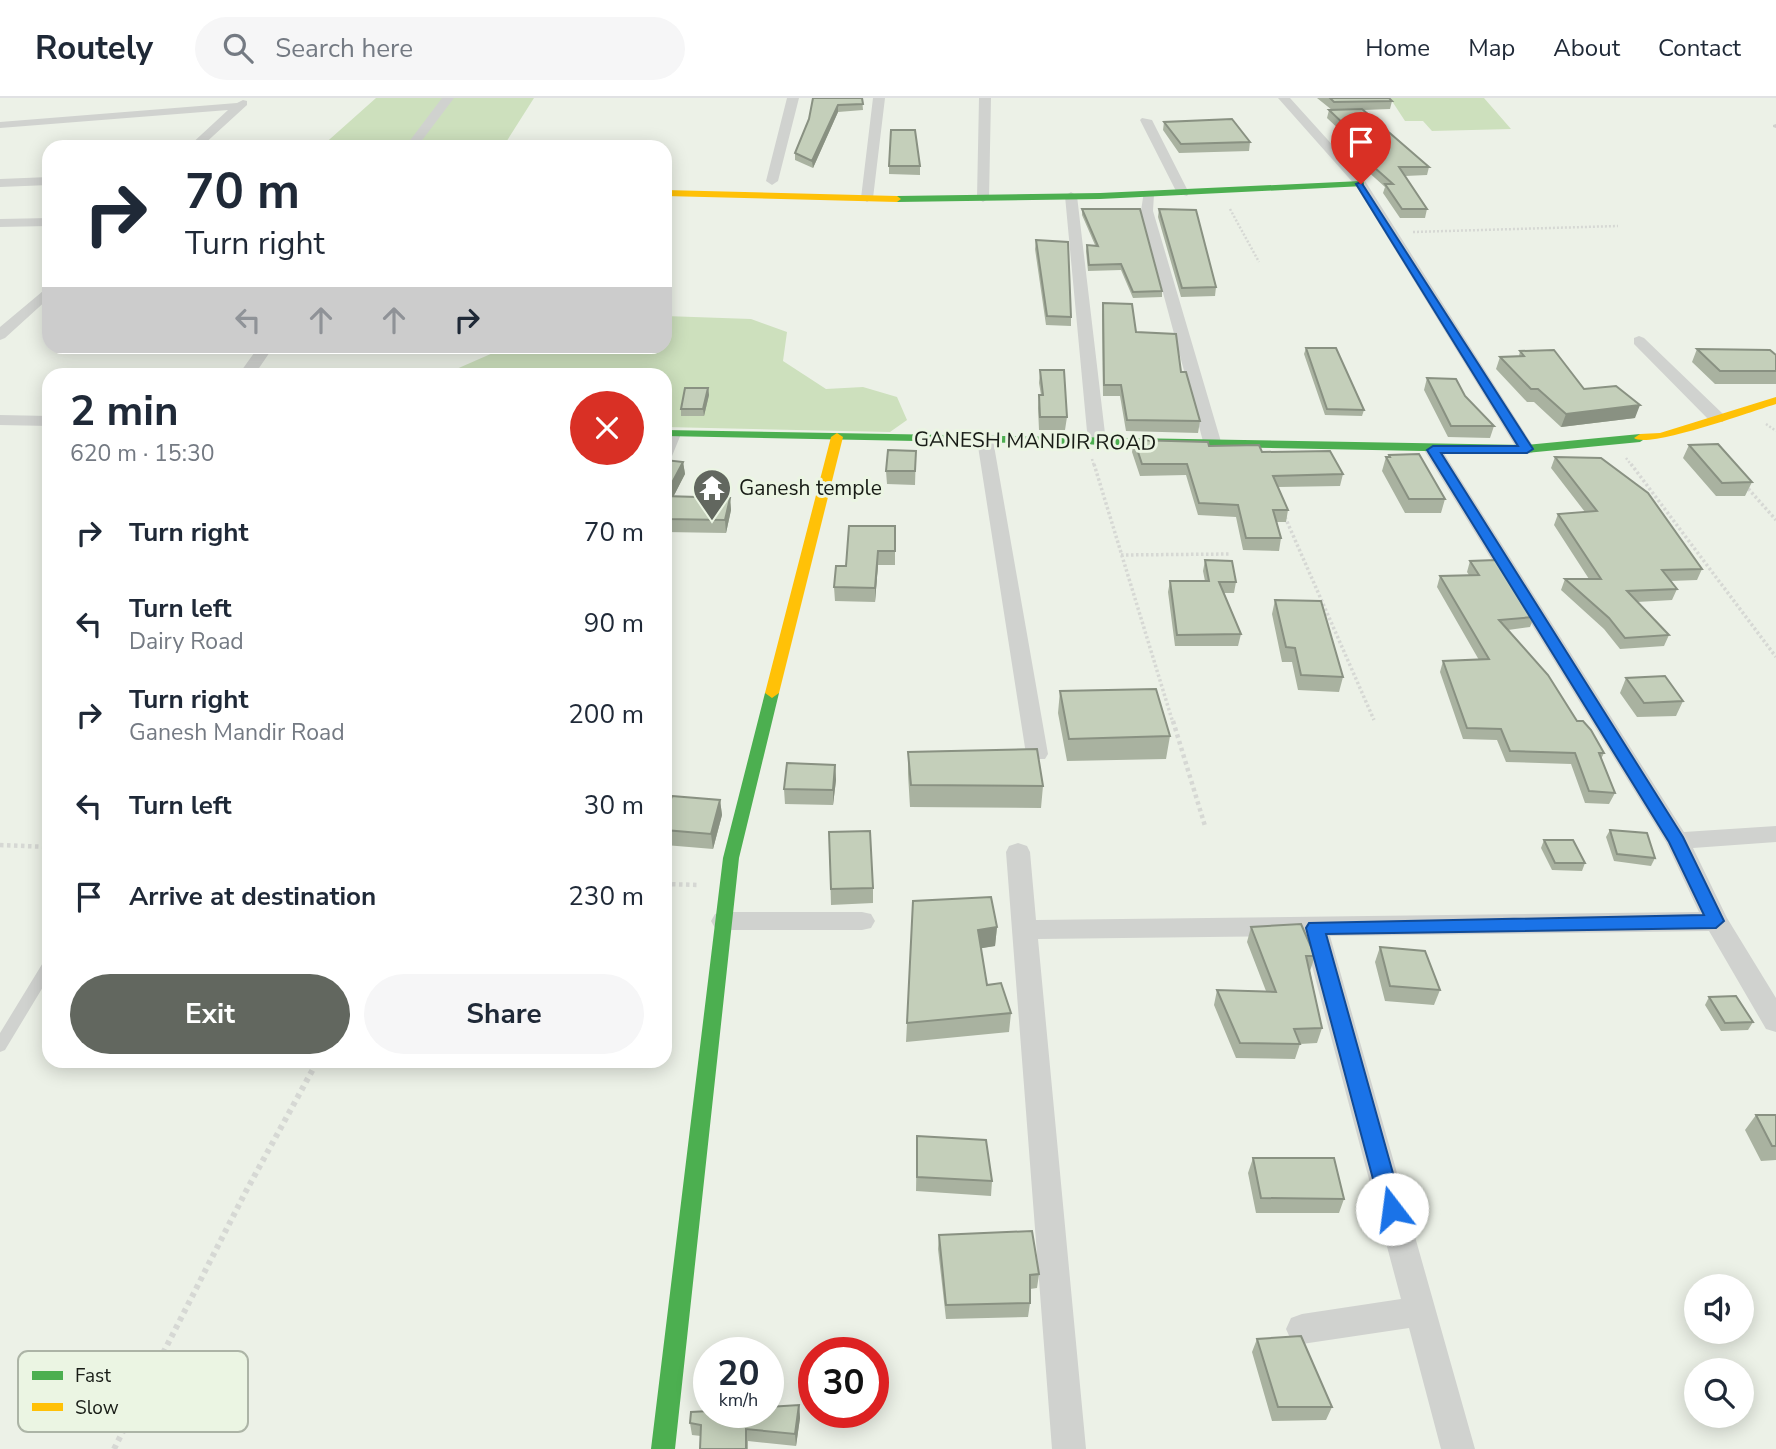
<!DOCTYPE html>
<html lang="en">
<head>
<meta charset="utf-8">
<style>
	body { margin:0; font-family:"Nunito Sans",sans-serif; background:#f6f6f7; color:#1f2937; height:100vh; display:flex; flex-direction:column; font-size:26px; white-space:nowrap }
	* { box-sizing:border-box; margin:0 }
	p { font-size:23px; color:#747a83 }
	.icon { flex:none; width:38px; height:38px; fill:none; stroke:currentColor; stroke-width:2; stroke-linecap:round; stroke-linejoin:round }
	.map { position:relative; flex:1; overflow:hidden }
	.sheet { position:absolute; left:42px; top:270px; width:630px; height:700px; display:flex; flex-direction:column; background:#fff; border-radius:21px; box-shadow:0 4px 18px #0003 }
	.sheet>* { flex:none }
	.banner { position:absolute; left:42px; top:42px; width:630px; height:214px; border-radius:21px; box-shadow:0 4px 18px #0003; background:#fff; color:#1f2937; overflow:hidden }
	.controls { position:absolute; left:1684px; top:1176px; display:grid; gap:14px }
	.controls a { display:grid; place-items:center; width:70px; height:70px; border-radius:50%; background:#fff; box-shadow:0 4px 18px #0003; font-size:35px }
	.speed { position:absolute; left:693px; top:1239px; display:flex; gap:14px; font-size:35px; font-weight:700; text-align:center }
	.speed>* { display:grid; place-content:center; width:91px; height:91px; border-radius:50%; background:#fff; box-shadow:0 4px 18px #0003; line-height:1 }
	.speed small { font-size:18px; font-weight:400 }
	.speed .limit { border:10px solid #d22; background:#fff; color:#111 }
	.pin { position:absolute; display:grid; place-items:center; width:60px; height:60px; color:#fff; margin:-72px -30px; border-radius:50% 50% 50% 0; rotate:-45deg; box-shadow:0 0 7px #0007 }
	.pin .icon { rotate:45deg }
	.me { position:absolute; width:77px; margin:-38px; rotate:345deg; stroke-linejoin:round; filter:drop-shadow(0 0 5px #0008) }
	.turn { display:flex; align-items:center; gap:24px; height:147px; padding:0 28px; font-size:32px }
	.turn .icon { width:91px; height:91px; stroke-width:2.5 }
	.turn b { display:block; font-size:49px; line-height:60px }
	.lanes { display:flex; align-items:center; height:66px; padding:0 28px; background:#0003; justify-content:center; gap:35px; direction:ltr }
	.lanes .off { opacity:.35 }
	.round { display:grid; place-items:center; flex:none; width:74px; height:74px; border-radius:37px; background:#f6f6f7 }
	.overview { display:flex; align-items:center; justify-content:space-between; height:119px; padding:0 28px }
	h1 { font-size:42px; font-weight:700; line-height:52px }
	.action { display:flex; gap:14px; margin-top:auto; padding:14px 28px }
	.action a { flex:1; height:80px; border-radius:42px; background:#62675f; color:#fff; font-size:28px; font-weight:700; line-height:80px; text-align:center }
	.action a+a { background:#f6f6f7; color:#1f2937 }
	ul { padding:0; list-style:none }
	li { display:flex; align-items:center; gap:21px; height:91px; padding:0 28px }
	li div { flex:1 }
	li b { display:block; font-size:26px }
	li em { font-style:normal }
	header { display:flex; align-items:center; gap:42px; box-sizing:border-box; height:98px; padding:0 35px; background:#fff; border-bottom:2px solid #e0e1e3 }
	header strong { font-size:33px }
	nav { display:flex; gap:38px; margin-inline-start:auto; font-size:24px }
	.search { width:490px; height:63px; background:#f6f6f7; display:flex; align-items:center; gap:18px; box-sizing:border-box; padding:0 24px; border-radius:38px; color:#747a83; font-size:26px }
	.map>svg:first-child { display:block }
	.green { fill:#cde0bd }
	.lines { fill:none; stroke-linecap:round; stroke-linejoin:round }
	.path-far3 { stroke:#d6d8d4; stroke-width:2.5; stroke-dasharray:2 2; stroke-linecap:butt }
	.path-far2 { stroke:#d6d8d4; stroke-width:3.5; stroke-dasharray:2.5 2.5; stroke-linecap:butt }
	.path-far1 { stroke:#d6d8d4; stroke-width:4.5; stroke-dasharray:3.5 3.5; stroke-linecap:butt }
	.path { stroke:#d6d8d4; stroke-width:6; stroke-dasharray:4.5 4.5; stroke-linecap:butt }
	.lane { fill:#d0d2cf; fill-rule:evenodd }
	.street { fill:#d0d2cf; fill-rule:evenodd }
	.fast { fill:#4caf50; fill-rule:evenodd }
	.slow { fill:#ffc107; fill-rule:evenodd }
	.wall { fill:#a9b2a0 }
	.shaded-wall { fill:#899182 }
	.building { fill:#c4cfba; stroke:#899182; stroke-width:2 }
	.route { fill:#1a73e8; stroke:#114b97; stroke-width:2 }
	.labels { text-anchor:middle; stroke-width:6; stroke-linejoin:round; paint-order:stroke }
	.far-street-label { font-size:21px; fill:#181c16; stroke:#ebf5e3 }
	.far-poi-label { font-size:21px; fill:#181c16; stroke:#ebf5e3; text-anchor:start }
	.key { fill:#ebf5e3; stroke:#acb4a6; stroke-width:2 }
	.key-label { font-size:19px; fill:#181c16 }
</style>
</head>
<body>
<header>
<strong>Routely</strong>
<div class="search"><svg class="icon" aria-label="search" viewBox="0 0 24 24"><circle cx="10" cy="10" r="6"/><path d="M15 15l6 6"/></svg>Search here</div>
<nav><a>Home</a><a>Map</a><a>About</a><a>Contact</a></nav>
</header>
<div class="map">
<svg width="1776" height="1351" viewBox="0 0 1776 1351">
	<rect width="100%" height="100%" fill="#ecf1e7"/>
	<path class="green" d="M376,0H534L503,49H321Z
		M1390,0H1484L1511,31L1432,33L1423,23H1405Z
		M665,218L751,221L787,234L783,263L826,291L863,289L897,299L907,322L890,334L665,329V276H445L502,251L595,252L613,249L665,248Z"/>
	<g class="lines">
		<path class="path-far3" d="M1230,111L1259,164
			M1413,134L1618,128
			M1766,326L1776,333
			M1626,360L1632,368
			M1092,361L1094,368"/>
		<path class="path-far2" d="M1094,366L1173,625
			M1631,366L1776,559
			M1745,387L1776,422
			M1285,419L1374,622
			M1121,457L1230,456"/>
		<path class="path-far1" d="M1173,623L1205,728
			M0,747L49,749
			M665,786L699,787"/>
		<path class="path" d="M114,1351L245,1095L318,962"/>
		<path class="lane" d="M1776,26V30L1773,29V27Z
			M676,333L681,336L670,363L665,366C665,355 666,339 676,333Z
			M49,862V879L5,952L0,954V935L44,863Z"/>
		<path class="street" d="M442,0H454L417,49H405Z
			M787,0H799L778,83L772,87L766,83Z
			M873,0H885L873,100L867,104L861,100Z
			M979,0H991L989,100L983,104L977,100Z
			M1278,0H1290L1365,83L1535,351L1532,355L1526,356L1517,351L1356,88Z
			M243,2L247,3V7L201,49H188L228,12L0,30V24L237,5Z
			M1142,20L1152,22L1189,95L1187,98L1177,95L1140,22Z
			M49,79V87L0,89V81Z
			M1144,93L1154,96L1153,113L1222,347L1219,351H1207L1204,347L1141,113Z
			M1071,94L1077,98L1106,344L1097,349L1088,344L1065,98Z
			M49,120V128L0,129V121Z
			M49,188V200L5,240L0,242V229Z
			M1639,238L1644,240L1723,316V324H1711L1634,246V240Z
			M259,248H274L255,276H239Z
			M0,317L49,318V328L0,327Z
			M985,337L993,342L1048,656L1045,661H1029L1026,656L977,342Z
			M1433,347L1442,352L1684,734L1776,728V744L1693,750L1727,820L1776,900V934L1766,931L1709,833L1330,838L1475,1351H1441L1409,1230L1302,1246L1291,1242L1286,1231L1291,1220L1302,1216L1401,1201L1304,838L1038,841L1086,1351H1052L1006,754L1009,748L1018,745L1027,748L1030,754L1036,822L1699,814L1666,744L1424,352Z
			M724,814H862L871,816L875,823L871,830L862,832H724L715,830L711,823L715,816Z"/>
		<path class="fast" d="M1361,83L1364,84V88L1100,101L897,104L893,101L897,98L1100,95Z
			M665,332L1526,347L1640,336L1646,340L1640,344L1526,355L665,338Z
			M772,590L779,595L739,760L675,1351H651L723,760L765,595Z"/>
		<path class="slow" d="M665,92L897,98L901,101L897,104L665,98Z
			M1776,299V306C1753,313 1649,351 1634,340L1640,336L1660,335Z
			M837,335L843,339L779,595L772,600L765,595L831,339Z"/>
	</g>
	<path class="wall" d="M813,0H862L863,12L838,14L813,70L795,62V55L809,21Z
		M1317,0H1389L1392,3L1390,11L1363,12L1429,69L1427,77L1405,78L1427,111L1425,120H1400L1383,95L1385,89L1355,62L1357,54L1362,53L1327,20L1329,12H1332Z
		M1164,24L1250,44L1249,53L1179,55L1163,32Z
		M889,68H920V77L889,76Z
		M1082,111L1162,193V199L1133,200L1121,172L1088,173L1086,153L1087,147H1095L1082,117Z
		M1159,111L1216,189L1215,198L1181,199L1158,119Z
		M1036,142L1071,219V228L1046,227L1035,151Z
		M1103,205L1181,274L1200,323L1198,335L1126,333L1120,298H1103L1102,216Z
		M1306,250L1364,312L1362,318L1325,317L1304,256Z
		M1697,251L1776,257V286H1715L1692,264Z
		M1520,253L1584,291L1635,320L1561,329L1534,304H1527L1496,271L1500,259L1519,258Z
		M1040,272L1067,319L1065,332H1039L1038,310L1039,297H1041L1039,285Z
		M1427,280L1465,298L1494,328L1490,340L1448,339L1424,292Z
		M708,290L709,297L704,318H681V311Z
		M1134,342L1209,348L1262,354L1343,376L1340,388L1278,389L1288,412L1286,424H1277L1281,440L1279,453L1243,452L1236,419L1198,417L1186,377L1140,378L1132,354Z
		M1689,347L1752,384L1745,398H1716L1683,360Z
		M916,353L915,387L887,386L886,373Z
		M1389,357L1445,401L1441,415H1405L1382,373L1386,359H1388Z
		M1555,359L1702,471L1697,482L1670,483L1677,491L1672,502L1637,504L1669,537L1664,548L1620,551L1604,531L1561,492L1565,481H1589L1554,427L1558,416L1585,414L1551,370Z
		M665,362L683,364L685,376L673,399L730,400L731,412L726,435L665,434Z
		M895,428V467H878L875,504L835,503L834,489L846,468Z
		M1205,462L1236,484L1234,495H1224L1241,536L1238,548H1175L1168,494L1170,483H1205L1203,473Z
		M1470,463L1534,519L1530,529L1508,532L1577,623L1604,655L1601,661L1615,695L1609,706L1585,705L1571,666L1506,664L1497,642L1463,641L1440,574L1443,563L1479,562L1437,489L1440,478L1469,477L1467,474Z
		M1275,502L1343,579L1339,594L1298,592L1292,564H1282L1272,516Z
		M1626,580L1683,603L1676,618L1637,619L1620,595Z
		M1060,593L1170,638L1166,661L1067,663L1058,615Z
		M908,654L1043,688L1041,710L910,709L908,676Z
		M835,667L836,682L833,707L785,706L784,691Z
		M720,702L722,717L713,751L665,747V719Z
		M1610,732L1655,760L1651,768L1614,763L1606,739Z
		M829,734L873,790V805L831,807Z
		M1544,742L1585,765L1582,773L1552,772L1541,750Z
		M997,829L995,848L981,850L987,887L1011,915L1009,934L906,944L907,925Z
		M1251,829L1315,858L1310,873L1322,930L1317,945L1300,946L1295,961L1236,960L1214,907L1217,892L1266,893L1247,844Z
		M1380,849L1440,892L1434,907L1385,903L1375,864Z
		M1709,899L1753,924L1748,932L1721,933L1705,907Z
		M1756,1017H1776V1062L1761,1063L1745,1032Z
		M917,1038L992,1083L991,1098L916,1093Z
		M1253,1060L1344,1101L1339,1115H1256L1248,1075Z
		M939,1137L1039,1176L1037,1190L1030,1191V1205L1028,1219L946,1221L938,1151Z
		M1257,1241L1332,1309L1326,1322L1272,1323L1252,1254Z
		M799,1307L800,1320L796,1348L748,1343V1351H700L701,1338L692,1337L690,1325Z"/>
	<path class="shaded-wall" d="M838,7V14L813,70L812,63Z
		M708,290L709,297L704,318L703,311Z
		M1640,307L1635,320L1561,329L1566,316Z
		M683,364L685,376L667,411L665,398Z
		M730,400L731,412L726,435L725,422Z
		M878,453V467L875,504V490Z
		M835,667L836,682L833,707V692Z
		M720,702L722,717L713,751L711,736Z
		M997,829L995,848L977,851L978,832Z
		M799,1307L800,1320L796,1348L795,1336Z"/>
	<path class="building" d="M813,0H862L863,6L838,7L812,63L795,55L809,21Z
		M1330,0H1389L1392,3L1334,4Z
		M1362,11L1429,69H1399L1427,111H1402L1385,86H1393L1357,54L1372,53L1329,12Z
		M1232,21L1250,44L1181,46L1164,24Z
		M891,32H915L920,68H889Z
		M1082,111H1140L1162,193L1133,194L1121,166L1089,167L1087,147L1098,148Z
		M1159,111L1196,112L1216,189L1182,190Z
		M1036,142L1068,144L1071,219L1047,218Z
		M1103,205L1132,206L1136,234L1176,236L1181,274H1186L1200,323L1127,322L1121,287H1104Z
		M1306,250H1336L1364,312L1327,311Z
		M1697,251L1770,252L1776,257V273H1720Z
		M1554,252L1584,291L1616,288L1640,307L1566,316L1538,291H1531L1500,259L1524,258L1520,253Z
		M1040,272H1064L1067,319H1040L1039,297H1043Z
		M1427,280L1456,281L1465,298L1494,328H1451Z
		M685,290H708L703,311H681Z
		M1134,342L1208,344L1209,348L1259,347L1262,354L1330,353L1343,376L1273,378L1288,412H1273L1281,440H1246L1238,407L1199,405L1187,366H1142Z
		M1718,346L1752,384L1722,385L1689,347Z
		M888,352L916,353L915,373H886Z
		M1419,356L1445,401H1409L1386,359H1390L1389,357Z
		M1555,359L1601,360L1648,395L1702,471L1662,472L1677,491L1627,493L1669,537L1625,540L1609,520L1565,481H1601L1558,416L1597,413Z
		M665,362L683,364L665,398L730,400L725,422L665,421Z
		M849,428H895V453H878L875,490L834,489L836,468H846Z
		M1205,462L1232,463L1236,484H1219L1241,536L1177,537L1170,483H1209Z
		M1496,462L1534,519L1499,522L1548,577L1577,623H1583L1591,632L1604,655H1599L1615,695L1589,693L1575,655L1510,653L1501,631L1467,630L1443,563L1489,561L1440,478L1479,477L1470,463Z
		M1275,502L1321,503L1343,579L1301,577L1295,550L1286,549Z
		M1665,578L1683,603L1644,605L1626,580Z
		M1156,591L1170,638L1069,641L1060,593Z
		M1037,651L1043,688L911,687L908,654Z
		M787,665L835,667L833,692L784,691Z
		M672,698L720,702L711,736L665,732V719Z
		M1610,732L1647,735L1655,760L1617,756Z
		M870,733L873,790L831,791L829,734Z
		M1544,742H1573L1585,765H1555Z
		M991,799L997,829L978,832L987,887L1001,885L1011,915L907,925L913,803Z
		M1301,826L1315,858H1306L1322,930L1294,931L1300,946L1240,945L1217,892L1276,894L1251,829Z
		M1380,849L1425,853L1440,892L1390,888Z
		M1736,898L1753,924L1725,925L1709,899Z
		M1756,1017H1776V1048H1772Z
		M917,1038L986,1042L992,1083L917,1079Z
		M1253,1060H1334L1344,1101L1261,1100Z
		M1032,1133L1039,1176L1030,1177V1205L946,1207L939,1137Z
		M1301,1238L1332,1309H1278L1257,1241Z
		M799,1307L795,1336L746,1331V1351H700L701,1327L690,1325L691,1314L709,1313V1314H768V1309Z"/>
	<path class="route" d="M1361,84L1533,351L1527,355H1441L1683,739L1724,823L1716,830L1326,836L1403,1111L1399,1117L1392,1120L1384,1117L1381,1111L1306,830L1309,825L1704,817L1669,744L1427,352L1433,348H1518L1356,86Z"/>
	<defs>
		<symbol id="temple-pin" viewBox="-11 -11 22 30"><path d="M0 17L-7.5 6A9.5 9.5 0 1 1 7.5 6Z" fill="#62675f" stroke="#ebf5e3"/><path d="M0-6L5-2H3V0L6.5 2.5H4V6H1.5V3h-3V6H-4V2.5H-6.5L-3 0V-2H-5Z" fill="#fff"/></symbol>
	</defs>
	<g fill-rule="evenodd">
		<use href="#temple-pin" x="690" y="368" width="44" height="60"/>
	</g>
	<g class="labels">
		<g class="far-street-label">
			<text transform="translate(1035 343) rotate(1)" y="7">GANESH MANDIR ROAD</text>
		</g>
		<g class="far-poi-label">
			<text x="739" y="397">Ganesh temple</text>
		</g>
	</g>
	<rect x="18" y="1253" width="230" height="81" rx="10" class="key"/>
	<rect x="32" y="1273" width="31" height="9" fill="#4caf50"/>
	<rect x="32" y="1305" width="31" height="8" fill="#ffc107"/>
	<g class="key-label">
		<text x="75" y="1284">Fast</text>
		<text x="75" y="1316">Slow</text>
	</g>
</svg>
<div class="controls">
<a><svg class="icon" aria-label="sound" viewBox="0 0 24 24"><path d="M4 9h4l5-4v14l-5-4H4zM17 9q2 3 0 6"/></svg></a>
<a><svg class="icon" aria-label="search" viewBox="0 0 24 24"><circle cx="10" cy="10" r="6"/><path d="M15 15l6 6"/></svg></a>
</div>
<div class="speed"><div>20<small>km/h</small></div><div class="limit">30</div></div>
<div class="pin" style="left:1361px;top:86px;background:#d93025"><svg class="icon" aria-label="arrive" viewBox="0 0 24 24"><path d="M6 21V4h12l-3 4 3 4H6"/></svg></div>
<svg class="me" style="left:1392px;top:1111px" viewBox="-20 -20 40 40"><circle r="19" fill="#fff"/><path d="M0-13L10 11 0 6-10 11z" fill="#1a73e8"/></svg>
<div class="banner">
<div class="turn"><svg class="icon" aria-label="right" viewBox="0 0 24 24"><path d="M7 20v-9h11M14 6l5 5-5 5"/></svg><div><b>70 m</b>Turn right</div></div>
<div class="lanes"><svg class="icon off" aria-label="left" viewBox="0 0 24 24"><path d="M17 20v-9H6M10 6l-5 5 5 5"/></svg><svg class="icon off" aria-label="ahead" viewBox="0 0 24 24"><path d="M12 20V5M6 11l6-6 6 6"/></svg><svg class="icon off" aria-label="ahead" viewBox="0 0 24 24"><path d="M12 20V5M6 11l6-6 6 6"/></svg><svg class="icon" aria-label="right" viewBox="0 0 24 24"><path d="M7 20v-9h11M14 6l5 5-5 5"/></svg></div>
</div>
<section class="sheet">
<div class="overview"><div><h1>2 min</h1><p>620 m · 15:30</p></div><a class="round" style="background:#d93025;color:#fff"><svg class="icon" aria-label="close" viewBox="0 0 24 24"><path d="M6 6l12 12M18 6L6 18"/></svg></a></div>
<ul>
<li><svg class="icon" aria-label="right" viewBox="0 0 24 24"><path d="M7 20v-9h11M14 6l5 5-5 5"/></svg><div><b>Turn right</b></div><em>70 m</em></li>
<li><svg class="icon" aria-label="left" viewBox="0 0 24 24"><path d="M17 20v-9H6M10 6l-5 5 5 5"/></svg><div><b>Turn left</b><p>Dairy Road</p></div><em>90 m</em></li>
<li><svg class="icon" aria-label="right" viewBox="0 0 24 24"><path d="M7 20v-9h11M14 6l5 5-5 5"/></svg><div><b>Turn right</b><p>Ganesh Mandir Road</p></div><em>200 m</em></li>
<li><svg class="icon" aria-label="left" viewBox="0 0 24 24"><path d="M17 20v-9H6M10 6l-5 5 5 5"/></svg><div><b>Turn left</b></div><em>30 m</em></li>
<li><svg class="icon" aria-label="arrive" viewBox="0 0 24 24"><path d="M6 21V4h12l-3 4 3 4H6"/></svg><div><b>Arrive at destination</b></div><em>230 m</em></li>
</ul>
<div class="action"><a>Exit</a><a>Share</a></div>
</section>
</div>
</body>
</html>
